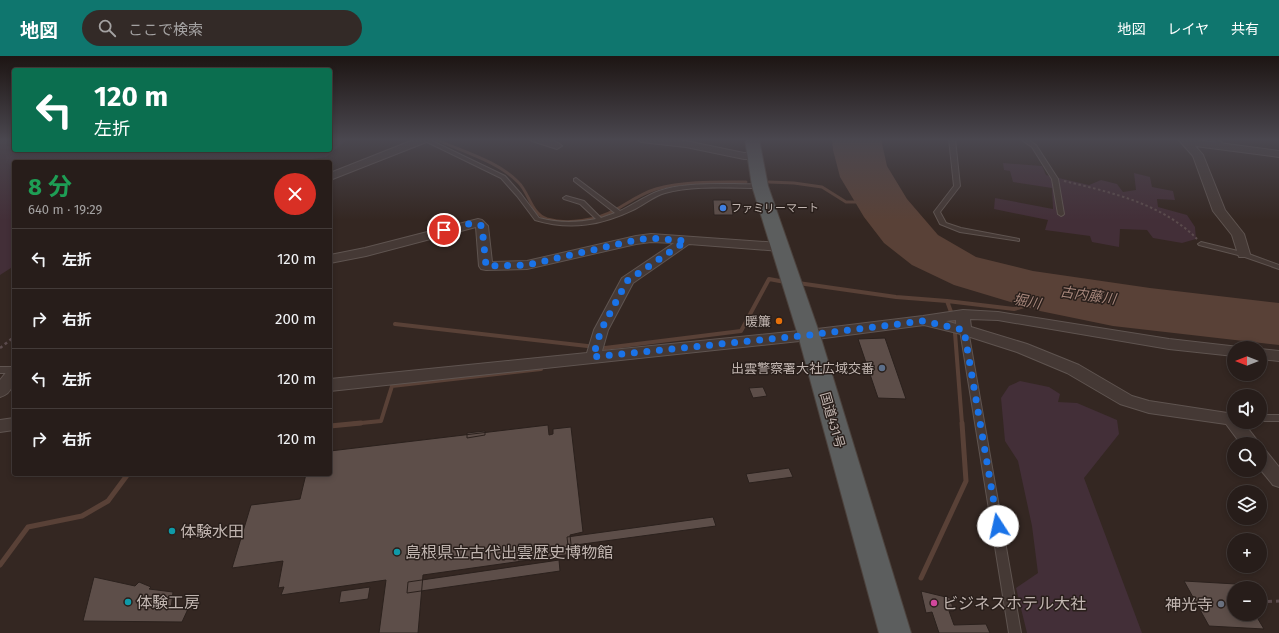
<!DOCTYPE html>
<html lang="ja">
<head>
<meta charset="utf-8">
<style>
	body { margin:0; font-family:"Fira Sans","Noto Sans JP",sans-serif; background:#332a27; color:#f1f3f6; height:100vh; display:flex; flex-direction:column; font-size:15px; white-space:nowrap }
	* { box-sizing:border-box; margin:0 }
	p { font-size:13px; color:#a4a2a2 }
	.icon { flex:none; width:22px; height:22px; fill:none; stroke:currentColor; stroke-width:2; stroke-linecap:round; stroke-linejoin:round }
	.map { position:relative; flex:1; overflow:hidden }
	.panel { position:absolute; left:12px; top:104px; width:320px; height:316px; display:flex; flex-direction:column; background:#271d1a; border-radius:4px; box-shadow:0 2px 6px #0003,0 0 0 1px #433b39 }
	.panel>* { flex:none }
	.hud { position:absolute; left:12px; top:12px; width:320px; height:84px; border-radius:4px; box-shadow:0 2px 6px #0003,0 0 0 1px #433b39; background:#0b6e4f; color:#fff; overflow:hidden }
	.needle { width:26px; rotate:270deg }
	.buttons { position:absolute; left:1227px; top:285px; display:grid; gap:8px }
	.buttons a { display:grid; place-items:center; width:40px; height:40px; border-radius:50%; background:#271d1a; box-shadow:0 2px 6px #0003,0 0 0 1px #433b39; font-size:20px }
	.pin { position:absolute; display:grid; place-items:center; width:34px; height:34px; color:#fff; margin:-17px; border:2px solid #fff; border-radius:50%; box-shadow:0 1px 4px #0007 }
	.me { position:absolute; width:44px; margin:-22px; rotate:350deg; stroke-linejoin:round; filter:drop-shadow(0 0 3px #0008) }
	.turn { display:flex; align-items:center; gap:14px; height:84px; padding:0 16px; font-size:18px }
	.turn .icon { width:52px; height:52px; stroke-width:2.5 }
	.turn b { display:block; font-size:28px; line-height:34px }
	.round { display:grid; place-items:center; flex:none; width:42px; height:42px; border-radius:21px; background:#332a27 }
	.head { display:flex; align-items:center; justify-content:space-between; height:68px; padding:0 16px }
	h1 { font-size:24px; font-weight:700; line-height:30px; color:#1e9e55 }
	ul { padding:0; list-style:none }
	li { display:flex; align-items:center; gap:12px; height:60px; padding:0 16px; border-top:1px solid #433b39 }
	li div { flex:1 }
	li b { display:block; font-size:15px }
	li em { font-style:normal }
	header { display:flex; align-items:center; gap:24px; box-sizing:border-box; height:56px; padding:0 20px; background:#0f766e; color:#fff }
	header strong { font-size:19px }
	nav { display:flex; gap:22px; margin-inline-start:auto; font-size:14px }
	.search { width:280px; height:36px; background:#332a27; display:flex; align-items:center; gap:10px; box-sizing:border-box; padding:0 14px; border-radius:22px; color:#a4a2a2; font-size:15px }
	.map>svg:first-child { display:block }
	.green { fill:#432f38 }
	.water { fill:#594137 }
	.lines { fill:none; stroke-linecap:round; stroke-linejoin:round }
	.stream-far2 { stroke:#594137; stroke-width:3 }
	.stream-far1 { stroke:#594137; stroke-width:4 }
	.stream { stroke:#594137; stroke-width:5 }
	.building { fill:#5d4e49; stroke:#2b211d }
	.service-casing { stroke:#5f5450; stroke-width:2 }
	.minor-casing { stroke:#5f5450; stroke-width:2 }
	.trunk-casing { stroke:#4c423d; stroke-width:2 }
	.path-far2 { stroke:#5b4b4d; stroke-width:2; stroke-dasharray:2.5 2.5; stroke-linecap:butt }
	.path-far1 { stroke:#5b4b4d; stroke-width:2.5; stroke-dasharray:3 3; stroke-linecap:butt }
	.path { stroke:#5b4b4d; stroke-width:3; stroke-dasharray:4 4; stroke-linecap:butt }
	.service { fill:#453935; fill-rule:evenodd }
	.minor { fill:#453935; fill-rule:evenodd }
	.trunk { fill:#5c5e5e; fill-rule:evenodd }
	.route { stroke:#1a73e8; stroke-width:7; stroke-dasharray:0 12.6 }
	.shop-dot { fill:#3f7fe0; stroke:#291f1b; stroke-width:1.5 }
	.food-dot { fill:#e8710a; stroke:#291f1b; stroke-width:1.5 }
	.service-dot { fill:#5c6f8a; stroke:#291f1b; stroke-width:1.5 }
	.culture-dot { fill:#0f9aa8; stroke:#291f1b; stroke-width:1.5 }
	.hotel-dot { fill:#d1479c; stroke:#291f1b; stroke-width:1.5 }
	.worship-dot { fill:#6b7280; stroke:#291f1b; stroke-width:1.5 }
	.labels { text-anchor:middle; stroke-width:3; stroke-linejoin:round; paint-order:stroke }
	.far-poi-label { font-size:11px; fill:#c1b5b0; stroke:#291f1b; text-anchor:start }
	.poi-label { font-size:13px; fill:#c1b5b0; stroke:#291f1b; text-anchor:end }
	.street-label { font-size:13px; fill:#c1b5b0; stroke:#291f1b }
	.water-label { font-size:14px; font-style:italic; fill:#a6867b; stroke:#291f1b }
	.near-poi-label { font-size:16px; fill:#c1b5b0; stroke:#291f1b; text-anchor:start }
</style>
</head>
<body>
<header>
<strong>地図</strong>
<div class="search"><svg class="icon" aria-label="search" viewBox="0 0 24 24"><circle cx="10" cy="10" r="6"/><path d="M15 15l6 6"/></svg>ここで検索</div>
<nav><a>地図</a><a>レイヤ</a><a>共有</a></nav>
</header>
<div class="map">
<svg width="1279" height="577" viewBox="0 0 1279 577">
	<rect width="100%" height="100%" fill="#342722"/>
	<path class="green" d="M0,83H14V94H330V83H348L326,101L292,106H14V210L0,219Z
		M1003,107L1042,110L1046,119L1089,129L1101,124L1117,128L1123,136L1136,134L1134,117L1150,121L1152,131L1173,135L1175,144L1157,143L1158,151L1187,159L1195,171L1196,183L1182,187L1153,182L1147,174L1120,173L1119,191L1092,186L1090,180L1045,174L1048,164L994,153L995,142L1053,153L1052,132L1013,126L1010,115L1004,114Z
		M1020,325L1049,331L1060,338L1058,346L1077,347L1117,364L1119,378L1084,422L1142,577H1027L1016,532L1038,517L1032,470L1018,405L1005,385L1001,342L1009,330Z"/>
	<path class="water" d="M832,83H881L887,110L907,143L938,179L976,201L1033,215L1150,232L1279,247V289L1113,270L1040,255L954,229L912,209L884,187L864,161L840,121L833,94Z"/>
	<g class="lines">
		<path class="stream-far2" d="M435,83C461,95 498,105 518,126C529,136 531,158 547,163C568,169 597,164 615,154C628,147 642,137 656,133C685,125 716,126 746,126
			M769,126L794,127L822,131L846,146H858"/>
		<path class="stream-far1" d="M798,227L896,241L947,245
			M395,268L605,292L741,275L769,223L785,226
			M351,368L381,365L392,330L541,313
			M962,368L954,264L947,245L1014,253L1028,249"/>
		<path class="stream" d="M330,370L361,367
			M0,509L28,471L82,460L108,445L128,418
			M921,522L966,425L962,367"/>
	</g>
	<path class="building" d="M713,144H731L733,159H714Z
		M885,282L906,343L878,342L858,283Z
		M763,331L767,340L753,342L749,332Z
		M548,369L549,379L553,378V373L571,371L583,476L570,479L572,498L423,519L418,577H379L386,524L281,539L284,531L278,532L283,505L232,512L251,449L300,443L306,418H330V395Z
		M485,375V379L467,382V377Z
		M789,412L793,421L749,427L746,418Z
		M713,461L716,470L568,490L567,481Z
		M559,504L560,515L407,537L408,526Z
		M94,521L135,530L139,526L151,531L149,533L173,536L171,553H188L182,566L83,565Z
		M1184,525L1236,528L1239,532H1234V558H1255L1264,573L1209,570Z
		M370,531L368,543L339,547L341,535Z
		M921,535L950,542L954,555H949L954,569L986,568L990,577H939L932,556L926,557Z"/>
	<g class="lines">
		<defs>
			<path id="service" d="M421,83H428L505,120L521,138L539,162C558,167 576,167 596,163L580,148L564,143L563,142L566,140L584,145L601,162L615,157L574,125V123L576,122L620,155C633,149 645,140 659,135C687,125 730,129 760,128L763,130L760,132C730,132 694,129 665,137C654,140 645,148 635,153C602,169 571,175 535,164L517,140L501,122Z
				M949,83H955L960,130L940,156L946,167L961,172L1019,183V185L960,176L940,168L934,156L954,130Z
				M1020,83H1027L1036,89L1058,123L1064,158L1063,159L1061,160L1058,158L1052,123L1032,91Z
				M1212,83H1218L1225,90L1220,91Z
				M1201,186L1246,197L1279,209V213L1242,200L1199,189L1198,188Z
				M964,271L968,274L1021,577H1009L960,274Z
				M0,311H14V317H0Z
				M1260,359H1279V365H1260Z"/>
			<path id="minor" d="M416,83H430L429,85L330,124V117Z
				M531,83C541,83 554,82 562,90L557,93L532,85Z
				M636,83H669L686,85L744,97H754L759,100L754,103H744L686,91L641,86Z
				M1178,83H1189L1279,95V101L1195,90L1203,99L1225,154L1244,178L1250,198L1249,201H1239L1238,198L1232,179L1213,155L1193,100Z
				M478,163L482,164L488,170L492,206L527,205L636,180L651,178L780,187L784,188L786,191L784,194L780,195L689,188L633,227L608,274L602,295L809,274L923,260L963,254L998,256L1169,283L1239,291L1234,292V300L1169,293L998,264L970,263L971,271L1027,288L1079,309L1132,340L1149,345L1234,358V366H1243L1260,388H1241L1226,368L1149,357L1120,348L1067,317L1017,296L961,278L924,269L809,284L330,335V323L587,297L594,274L622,222L674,187L651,186L636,188L527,213L486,214L481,213L479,210L476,171L366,200L330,207V199L365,192ZM956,264V268L946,265Z
				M1260,293L1279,295V305L1260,303Z
				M14,313C14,325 14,337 0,341V324L8,314Z
				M14,362V374L0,376V364Z
				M1260,393L1266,395L1279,411V431L1273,429L1260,413Z"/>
			<path id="trunk" d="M745,83H759L768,130L820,279L911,577H879L798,279L752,130Z"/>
		</defs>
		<use href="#service" class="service-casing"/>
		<use href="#minor" class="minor-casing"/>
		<use href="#trunk" class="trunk-casing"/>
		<path class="path-far2" d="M1064,125C1110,136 1163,148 1197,183"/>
		<path class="path-far1" d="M0,292L14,281"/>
		<path class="path" d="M1260,546L1279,545"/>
		<use href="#service" class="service"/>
		<use href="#minor" class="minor"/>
		<use href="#trunk" class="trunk"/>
	</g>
	<linearGradient id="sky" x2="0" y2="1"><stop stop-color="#1d1513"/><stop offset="0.51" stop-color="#4a474f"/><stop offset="1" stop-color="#4a474f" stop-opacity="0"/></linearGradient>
	<rect width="1279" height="164" fill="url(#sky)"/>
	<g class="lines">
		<path class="route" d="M444,174C455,172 472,164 482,170L486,210L527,209L636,184L651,182L686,185L627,225L601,274L593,301L809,279L923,265L964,274L998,470"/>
	</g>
	<circle class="shop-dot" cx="723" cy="152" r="4"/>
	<circle class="food-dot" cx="779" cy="265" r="4"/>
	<circle class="service-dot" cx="882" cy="312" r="4"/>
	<g class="culture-dot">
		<circle cx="172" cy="475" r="4"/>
		<circle cx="397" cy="496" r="4"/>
		<circle cx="128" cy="546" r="4"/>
	</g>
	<circle class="hotel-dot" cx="934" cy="547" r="4"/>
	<circle class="worship-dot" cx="1221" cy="548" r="4"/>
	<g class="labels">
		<g class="far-poi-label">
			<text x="731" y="156">ファミリーマート</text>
		</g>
		<g class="poi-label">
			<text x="771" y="270">暖簾</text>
			<text x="874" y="317">出雲警察署大社広域交番</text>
		</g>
		<g class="street-label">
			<text transform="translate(833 364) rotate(74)" y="5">国道431号</text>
		</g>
		<g class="water-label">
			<text transform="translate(1088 239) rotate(8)" y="5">古内藤川</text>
			<text transform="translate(1027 245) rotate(11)" y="5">堀川</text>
		</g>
		<g class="near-poi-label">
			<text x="180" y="481">体験水田</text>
			<text x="405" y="502">島根県立古代出雲歴史博物館</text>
			<text x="136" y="552">体験工房</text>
			<text x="942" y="553">ビジネスホテル大社</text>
			<text x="1213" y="554" text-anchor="end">神光寺</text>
		</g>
	</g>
</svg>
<div class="buttons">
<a><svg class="needle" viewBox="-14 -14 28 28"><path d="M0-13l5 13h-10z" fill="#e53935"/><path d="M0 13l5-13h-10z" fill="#a4a2a2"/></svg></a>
<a><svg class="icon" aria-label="sound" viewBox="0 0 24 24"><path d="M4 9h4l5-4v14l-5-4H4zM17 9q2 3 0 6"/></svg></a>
<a><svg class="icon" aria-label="search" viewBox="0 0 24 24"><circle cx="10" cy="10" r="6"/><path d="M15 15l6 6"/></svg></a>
<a><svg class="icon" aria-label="layers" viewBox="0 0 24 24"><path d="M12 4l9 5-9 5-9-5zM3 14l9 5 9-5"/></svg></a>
<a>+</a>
<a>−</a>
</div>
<div class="pin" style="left:444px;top:174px;background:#d93025"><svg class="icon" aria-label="arrive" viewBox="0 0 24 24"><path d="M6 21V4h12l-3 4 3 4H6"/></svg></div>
<svg class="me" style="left:998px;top:470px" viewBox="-20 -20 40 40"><circle r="19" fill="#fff"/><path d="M0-13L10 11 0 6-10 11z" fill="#1a73e8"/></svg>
<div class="hud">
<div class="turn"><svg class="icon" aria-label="left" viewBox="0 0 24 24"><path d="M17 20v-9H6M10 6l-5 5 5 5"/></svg><div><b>120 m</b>左折</div></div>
</div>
<section class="panel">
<div class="head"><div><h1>8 分</h1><p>640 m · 19:29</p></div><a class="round" style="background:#d93025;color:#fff"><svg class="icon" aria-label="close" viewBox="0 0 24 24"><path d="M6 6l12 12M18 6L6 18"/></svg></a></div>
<ul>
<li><svg class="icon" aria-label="left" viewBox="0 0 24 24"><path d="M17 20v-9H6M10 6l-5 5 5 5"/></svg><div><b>左折</b></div><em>120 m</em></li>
<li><svg class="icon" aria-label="right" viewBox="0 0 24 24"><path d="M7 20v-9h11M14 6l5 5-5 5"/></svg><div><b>右折</b></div><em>200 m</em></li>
<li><svg class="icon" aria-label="left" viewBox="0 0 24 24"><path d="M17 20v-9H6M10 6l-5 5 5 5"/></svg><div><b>左折</b></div><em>120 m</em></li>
<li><svg class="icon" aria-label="right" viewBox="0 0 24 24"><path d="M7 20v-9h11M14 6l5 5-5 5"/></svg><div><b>右折</b></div><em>120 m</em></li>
</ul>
</section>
</div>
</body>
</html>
